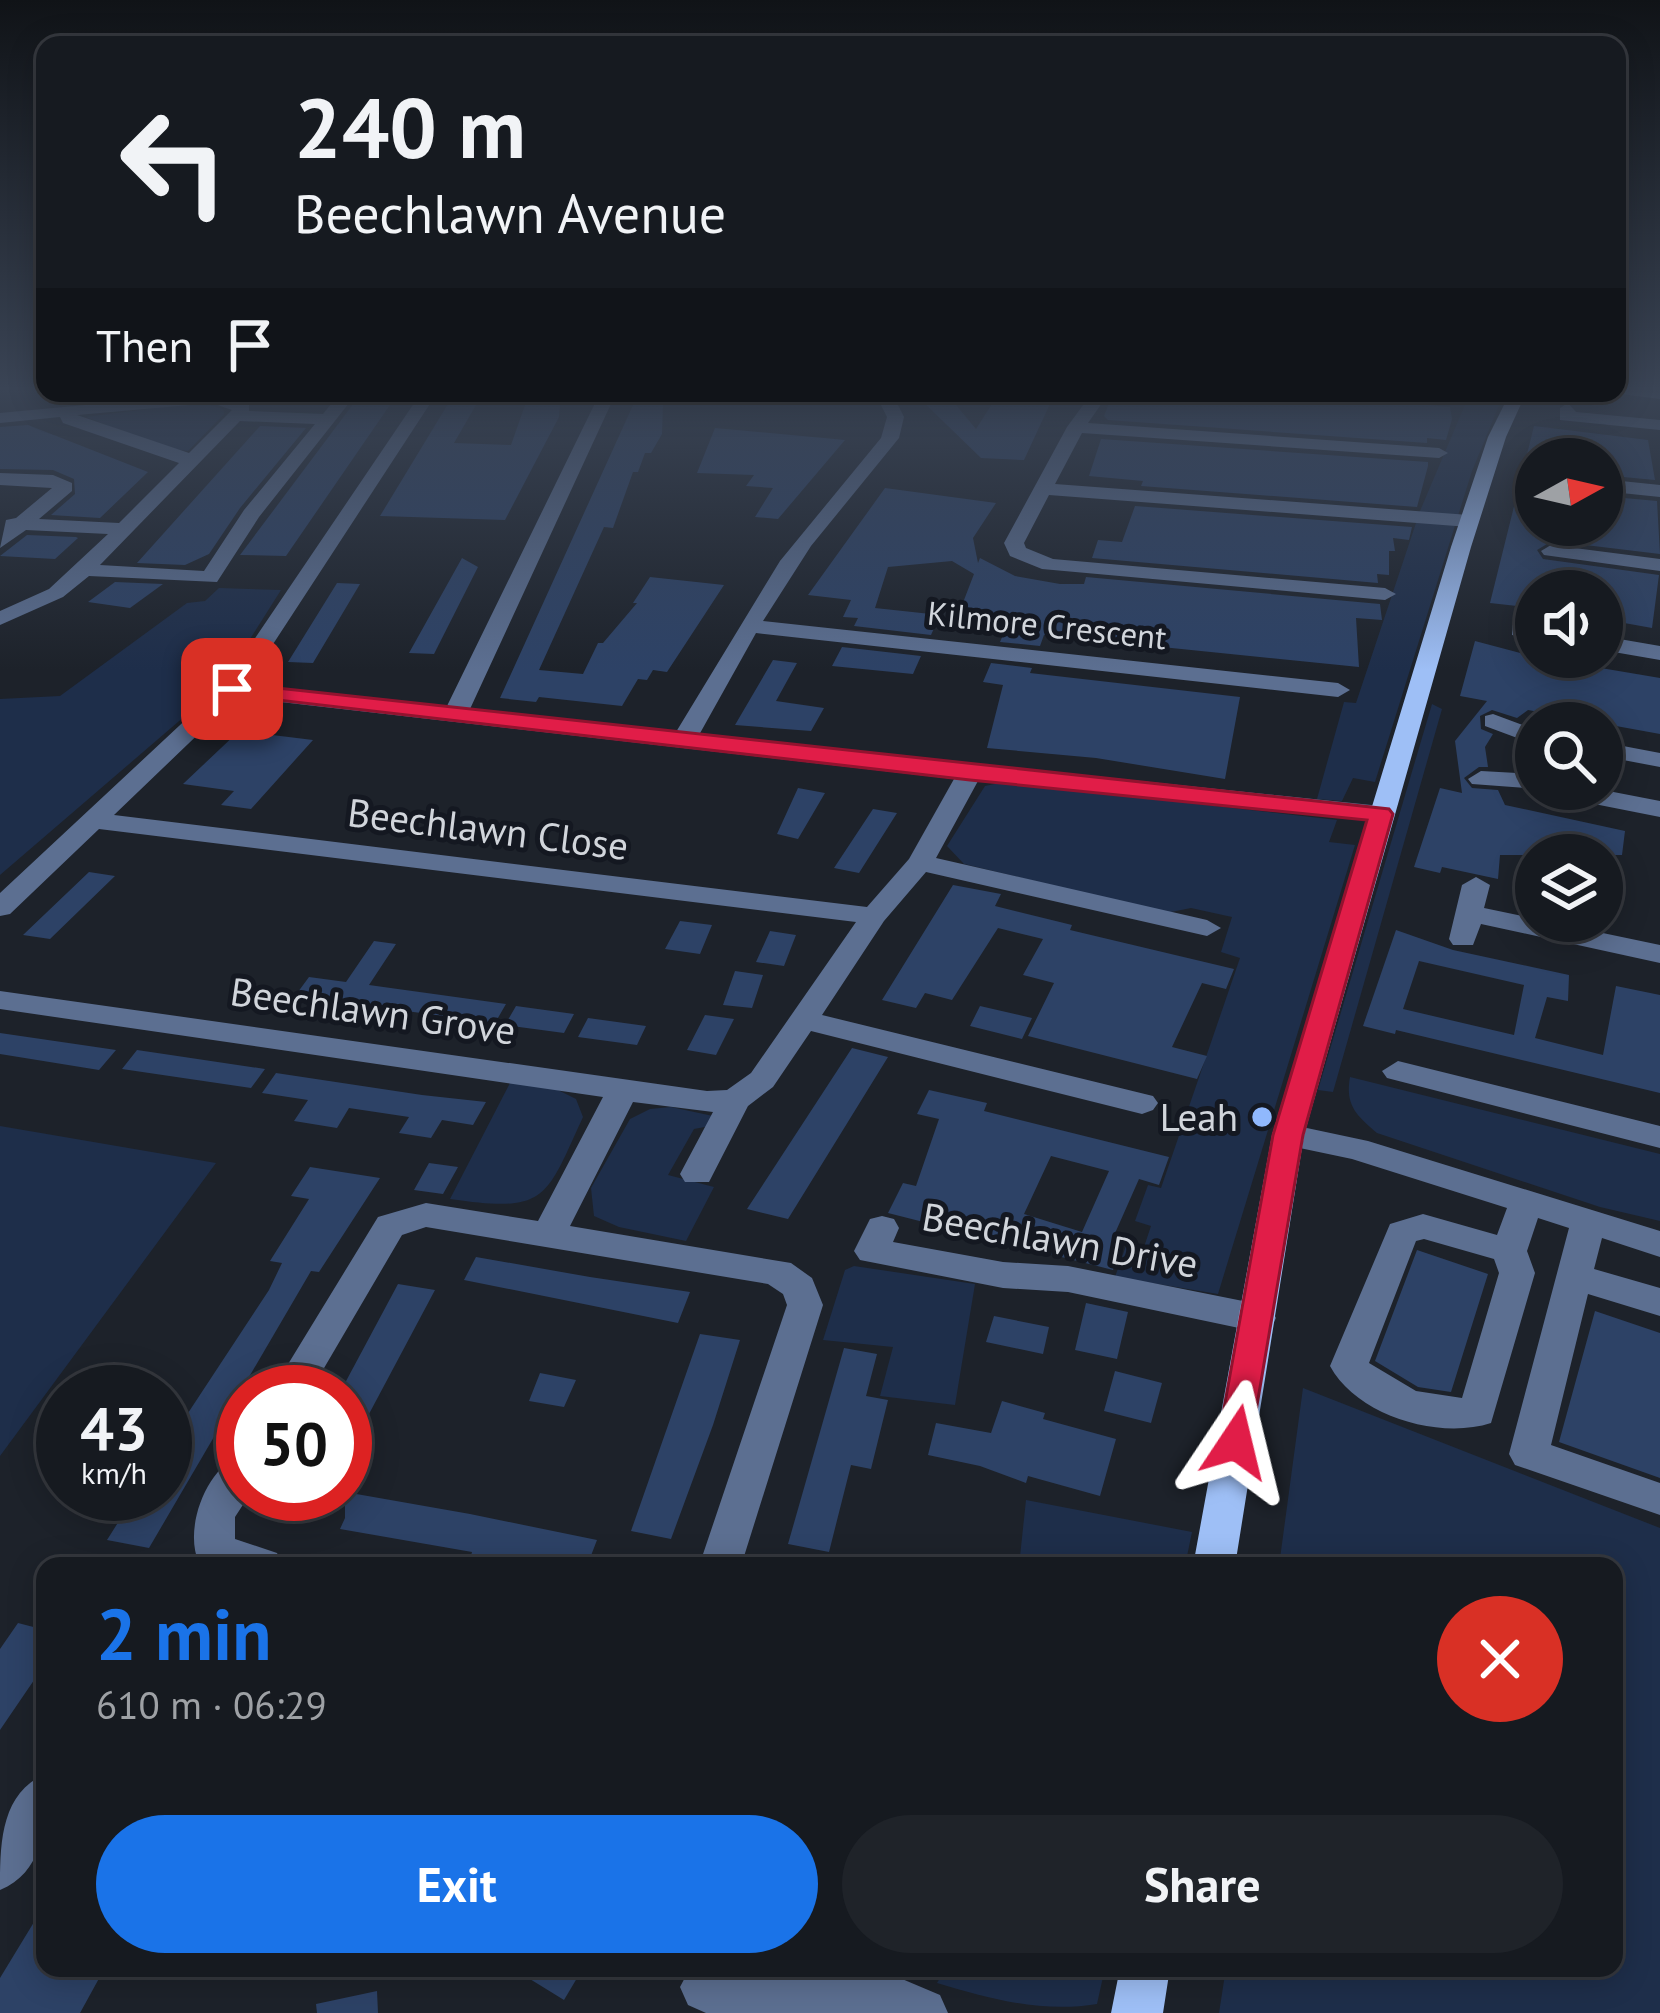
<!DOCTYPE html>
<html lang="en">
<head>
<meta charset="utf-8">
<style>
	body { margin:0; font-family:"PT Sans",sans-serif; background:#1f2329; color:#f1f3f6; height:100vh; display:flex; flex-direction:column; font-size:45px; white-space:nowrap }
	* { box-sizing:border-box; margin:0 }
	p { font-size:39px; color:#9ea1a5 }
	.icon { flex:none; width:66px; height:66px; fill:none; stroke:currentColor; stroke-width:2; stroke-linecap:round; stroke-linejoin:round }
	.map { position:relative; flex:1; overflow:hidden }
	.details { position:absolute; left:36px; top:1557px; width:1587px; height:420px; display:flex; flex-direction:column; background:#161a20; border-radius:24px; box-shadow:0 6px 30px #0003,0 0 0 3px #35383e }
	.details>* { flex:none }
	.hud { position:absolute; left:36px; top:36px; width:1590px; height:366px; border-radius:24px; box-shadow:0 6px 30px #0003,0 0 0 3px #35383e; background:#161a20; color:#f1f3f6; overflow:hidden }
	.needle { width:78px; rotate:82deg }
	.tools { position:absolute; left:1515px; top:438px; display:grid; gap:24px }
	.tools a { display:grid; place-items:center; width:108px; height:108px; border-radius:50%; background:#161a20; box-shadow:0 6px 30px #0003,0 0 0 3px #35383e; font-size:60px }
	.speed { position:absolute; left:36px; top:1365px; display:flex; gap:24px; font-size:60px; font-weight:700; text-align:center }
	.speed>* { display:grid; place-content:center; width:156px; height:156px; border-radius:50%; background:#161a20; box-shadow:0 6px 30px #0003,0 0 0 3px #35383e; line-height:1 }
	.speed small { font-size:30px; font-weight:400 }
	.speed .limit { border:18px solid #d22; background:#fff; color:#111 }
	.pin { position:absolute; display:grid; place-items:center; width:102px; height:102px; color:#fff; margin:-51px; border-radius:24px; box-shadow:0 6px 18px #0006 }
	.me { position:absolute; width:132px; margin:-66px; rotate:10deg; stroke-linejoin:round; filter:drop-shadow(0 0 9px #0008) }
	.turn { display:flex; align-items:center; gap:42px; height:252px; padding:0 60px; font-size:54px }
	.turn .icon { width:156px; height:156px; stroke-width:2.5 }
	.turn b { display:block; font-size:84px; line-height:102px }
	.then { display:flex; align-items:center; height:114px; padding:0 60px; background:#0003; gap:24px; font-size:45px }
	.round { display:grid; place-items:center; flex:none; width:126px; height:126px; border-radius:63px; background:#1f2329 }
	.summary { display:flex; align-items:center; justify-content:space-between; height:204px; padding:0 60px }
	h1 { font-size:72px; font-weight:800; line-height:90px; color:#1a73e8 }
	.button { display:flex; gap:24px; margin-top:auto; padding:24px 60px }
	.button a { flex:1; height:138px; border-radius:72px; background:#1a73e8; color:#fff; font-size:48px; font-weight:800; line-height:138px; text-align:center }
	.button a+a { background:#1f2329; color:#f1f3f6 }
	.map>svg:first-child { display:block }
	.green { fill:#1e2e4a }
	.building { fill:#2d4266; fill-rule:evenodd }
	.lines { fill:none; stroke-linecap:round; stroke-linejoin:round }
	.minor { fill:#5c6f91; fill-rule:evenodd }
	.major { fill:#9ebff6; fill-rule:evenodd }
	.route { fill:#e11d48; stroke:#92132f; stroke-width:3 }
	.poi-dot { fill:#90b8fd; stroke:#141821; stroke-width:4.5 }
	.labels { text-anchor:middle; stroke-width:10; stroke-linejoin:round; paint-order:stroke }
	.far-street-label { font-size:33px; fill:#d1d5db; stroke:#141821 }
	.street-label { font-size:39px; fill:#d1d5db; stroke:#141821 }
	.poi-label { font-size:39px; fill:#d1d5db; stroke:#141821; text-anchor:end }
</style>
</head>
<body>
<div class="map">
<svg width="1660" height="2013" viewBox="0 0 1660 2013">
	<rect width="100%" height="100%" fill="#1d222a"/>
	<path class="green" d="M1470,393H1504L1472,471L1375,782L1353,778L1342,801L1317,799L1344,702L1356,703L1420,511Z
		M201,402L223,409L224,414L188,451L165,448L86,417Z
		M219,588L281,590L221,685L0,875V699L60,696L187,603L205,601Z
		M1432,704L1442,709L1333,1092L1318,1090Z
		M1004,782L1337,820L1329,842L1355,845L1218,1294L1115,1277L1127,1243L1144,1247L1151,1226L1135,1221L1148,1185L1161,1188L1240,958L1221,952L1232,917L1191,908L1166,913L964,864L947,846L985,786Z
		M1350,1077L1660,1154V1221L1600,1207L1377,1133C1356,1115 1345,1105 1350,1077Z
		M511,1081L554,1088L576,1099L583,1117C545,1200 547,1213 450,1199Z
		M671,1107L713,1116L710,1126L694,1129L668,1175L714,1187L686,1241L619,1227L594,1216L591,1188L630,1119L650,1109Z
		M0,1126L216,1163L0,1456Z
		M854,1266L975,1284L955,1405L880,1396L893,1347L823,1340L845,1270Z
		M1303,1388L1660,1528V2013H1219L1226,1968H1614V1566H1279Z
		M1026,1500L1192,1532L1185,1566H1019Z
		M946,1968H1105L1097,2004C1042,2013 990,1999 937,1983Z"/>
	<path class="building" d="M914,393H946L976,429L999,393H1055L1024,460L981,458Z
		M1113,393H1269L1418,404L1450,407L1452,419L1446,440L1427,438V443L1108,420L1104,416Z
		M529,394H550V401L560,403L559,417L505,520L380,516L448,404L476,405L454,443L511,445Z
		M357,399H394L286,556L240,555Z
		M634,403H663L662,434L651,453H645L638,472H633L613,528L604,527L539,670L583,674L598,643H603L637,603H633L650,577L724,585L667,672L653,670L647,680L638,679L622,706L539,697L536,702L500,698Z
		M28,425L64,439L148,472L100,518L51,515L75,494L74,479L53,470L0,469V427Z
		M260,426L306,428L240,508L209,554L185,565L137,563Z
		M1534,426L1648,440L1655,480L1602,475V459H1536V525H1603L1602,496L1657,501L1660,554L1552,541L1537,550L1543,559L1659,575L1652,628L1602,619V591H1536V608L1490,603Z
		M715,428L845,440L778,519L755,517L773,488L746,486L754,475L697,473Z
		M1101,439L1428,462V466L1417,507L1141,486L1143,481L1089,476Z
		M885,488L996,503L973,538L978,563L980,558L1015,576L1060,584H1084L1086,577L1380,604L1382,620L1356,618L1359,667L1044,635L1040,646L1000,642L1005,630L954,626L974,574L952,561L888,567L875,608L940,615L931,635L854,626L858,618L843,617L851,600L808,595Z
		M1135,506L1412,527L1409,540L1393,538L1395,551H1389V575L1377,574L1378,583L1092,558L1098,540L1122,542Z
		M27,535L76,537L78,538L55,559L0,556Z
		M462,558L478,567L434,654L409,653Z
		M115,582L163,584L130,608L88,602Z
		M337,583L360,584L313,663L288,662Z
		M1475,641L1536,657L1660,678V734L1528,710L1517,718L1492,710L1480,716L1481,729L1493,734L1485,747L1488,767H1479L1464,778L1472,788L1498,790L1505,805L1625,831L1622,855H1500L1498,879L1442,867L1440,873L1414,867L1440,788L1462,793L1455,741L1487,701L1460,696Z
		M842,647L921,656L913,674L832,666Z
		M773,660L797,663L776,701L824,708L811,731L735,725Z
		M991,663L1032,668L1030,673L1240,697L1225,779L1096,758L987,748L1003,685L983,682Z
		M239,731L313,740L251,809L221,805L234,791L183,784Z
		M798,788L825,793L798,839L777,834Z
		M873,809L897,813L859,873L834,868Z
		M89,872L115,876L50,939L23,935Z
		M953,885L1001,894L995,906L1072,925L1070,930L1234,969L1226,989L1202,983L1172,1047L1207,1056L1197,1079L1028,1036L1054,983L1023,975L1043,939L998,928L952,1000L925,993L916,1008L882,1000Z
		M680,921L712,925L700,954L665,949Z
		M1396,930L1453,950L1569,975L1568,1001L1547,997L1535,1038L1603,1055L1616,986L1660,995V1093L1396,1030L1395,1034L1363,1026ZM1419,961L1524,985L1514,1035L1403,1009Z
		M770,931L796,935L784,966L756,962Z
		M374,941L396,944L369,985L506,1004L495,1023L295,996L309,977L346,982Z
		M735,971L763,975L752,1008L723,1005Z
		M516,1006L574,1014L564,1033L505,1025Z
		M980,1006L1032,1018L1022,1039L970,1026Z
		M705,1015L734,1019L716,1055L687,1050Z
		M588,1018L646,1026L637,1045L578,1037Z
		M0,1033L89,1046L116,1050L99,1070L0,1054Z
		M852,1048L888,1057L788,1219L747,1209Z
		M137,1050L164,1054L265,1069L251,1088L122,1069Z
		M276,1073L422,1095L486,1102L473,1125L442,1120L431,1138L399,1133L409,1117L349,1108L337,1128L294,1121L308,1100L262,1093Z
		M929,1090L987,1103L984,1111L1169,1157L1159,1185L1139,1179L1112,1240L1122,1243L1113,1270L888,1213L903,1183L916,1186L939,1119L917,1114ZM1051,1156L1109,1171L1082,1232L1024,1214Z
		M429,1163L458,1167L443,1194L414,1190Z
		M310,1167L380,1178L319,1272L311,1271L149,1548L107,1540L136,1494H165V1448L269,1290L282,1263L270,1261L309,1199L291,1196Z
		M1417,1250L1488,1274L1451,1392L1418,1387L1375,1361Z
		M476,1257L590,1277L690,1292L678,1323L464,1280Z
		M398,1284L435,1290L345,1459V1383Z
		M1086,1303L1128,1312L1117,1359L1075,1350Z
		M1595,1311L1660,1333V1478L1559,1442Z
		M994,1316L1049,1327L1043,1354L986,1342Z
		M700,1334L740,1340L713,1425L671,1539L631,1531Z
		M844,1348L877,1354L866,1396L888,1400L871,1469L851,1465L829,1552L788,1544Z
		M1115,1371L1162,1383L1151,1423L1104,1411Z
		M540,1373L576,1380L564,1407L529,1401Z
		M1002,1401L1045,1413L1043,1419L1116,1439L1100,1496L1028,1476L1026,1483L980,1466L928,1455L936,1423L991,1433Z
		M345,1492L470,1514L597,1540L587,1566H521L471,1556L472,1552L340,1529L345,1518Z
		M18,1623L45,1630V1664L0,1730V1649Z
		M45,1904V1968H85L102,1973L80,2013H0V1978Z
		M512,1968H583L564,2000Z
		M377,1991L378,2013H317L316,2004Z"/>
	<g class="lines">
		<path class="minor" d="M1617,389H1660V399L1613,393Z
			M213,393L249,404V411L323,414L336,398L332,393H349L353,398L259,517L217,582L89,576L63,597L0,625V611L49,589L108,534L26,530L0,548L6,520L16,518L52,488L0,485V473L53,475L72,483V491L39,519L119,523L179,463L63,423L60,417L0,423V413ZM212,403L232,410L189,453L77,415ZM240,421L315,424L244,510L204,571L100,565Z
			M421,393H437L247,684L447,706L600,393H616L470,709L676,732L780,561L881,438L887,417L875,393H892L904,417L899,438L811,546L763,621L1338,683L1350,690L1338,697L756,633L699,735L1381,806L1394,814L1381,822L978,781L936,858L1207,920L1221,928L1207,936L926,872L884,921L822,1015L1153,1096L1158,1103L1153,1110L1142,1114L811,1031L773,1087L748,1106L709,1182H685L680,1174L713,1112L633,1102L570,1226L791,1263L812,1278L823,1305L741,1566H699L787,1305L783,1294L768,1284L426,1227L402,1235L310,1392H271L378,1217L426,1203L538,1221L603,1097L0,1009V991L707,1091L727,1090L751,1073L856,922L99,829L10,914L0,916V893L224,684ZM237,697L954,779L909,859L867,907L114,815Z
			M1092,393H1109L1088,423L1439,448L1448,453L1439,458L1082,433L1055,484L1469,515L1479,521L1469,527L1049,495L1024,543L1026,548L1053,559L1385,588L1396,594L1385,600L1042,569L1010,556L1004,543L1067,427Z
			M1403,393H1468L1472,397C1457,406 1418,402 1403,393Z
			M1568,403L1576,412L1660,420V430L1560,420V408Z
			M1602,479L1660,485V497L1602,491Z
			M1551,545L1660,559V571L1544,555L1541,551Z
			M1520,623L1536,625V639L1512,635V625Z
			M1602,636L1660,646V660L1602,650Z
			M1493,714L1536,730V745L1485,726V716Z
			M1602,742L1660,753V767L1602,756Z
			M1481,771L1536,774L1538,789L1472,784L1468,779Z
			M1546,789H1598L1660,801V817L1559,797Z
			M1476,877L1490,885L1484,908L1660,945V963L1481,924L1473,945H1453L1449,939L1462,885Z
			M1398,1061L1660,1126V1148L1387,1078L1382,1071Z
			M1288,1124L1368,1141L1660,1231V1257L1602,1238L1594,1269L1660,1288V1316L1588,1294L1551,1445L1660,1483V1515L1515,1465L1509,1454L1569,1228L1538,1218L1527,1251L1535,1273L1491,1423C1439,1440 1357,1416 1330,1366L1390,1224L1423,1214L1497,1235L1507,1208L1352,1159L1276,1143L1272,1135L1276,1127ZM1424,1239L1494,1259L1499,1273L1462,1398L1416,1391L1369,1363L1416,1241Z
			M882,1216L894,1219L899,1228L893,1242L1003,1262L1068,1266L1258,1304L1271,1308L1276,1318L1271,1328L1258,1332L1068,1292L1003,1288L860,1260L854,1251L870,1219Z
			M243,1454V1494H250L235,1517V1539L277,1553L283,1566H208L199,1563C183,1528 207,1466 243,1454Z
			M45,1774C45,1818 48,1870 0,1890C0,1845 0,1794 45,1774Z
			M690,1968H758L849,1980L876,1968L940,1995L948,2013H706L688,2005L680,1987Z"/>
		<path class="major" d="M1510,393H1526L1506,437L1471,547L1304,1135L1235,1566H1193L1272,1135L1451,547L1488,437Z
			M1120,1968H1170L1163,2013H1111Z"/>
	</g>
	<linearGradient id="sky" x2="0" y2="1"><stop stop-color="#101317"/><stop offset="0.58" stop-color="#3a4455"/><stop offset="1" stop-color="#3a4455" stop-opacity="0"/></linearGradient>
	<rect width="1660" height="670" fill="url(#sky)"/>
	<path class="route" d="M232,683L1389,809L1393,814L1303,1135L1249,1452L1236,1457L1224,1452L1218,1442L1273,1135L1367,820L970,780L225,694V685Z"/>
	<circle class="poi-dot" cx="1262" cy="1117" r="12"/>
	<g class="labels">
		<g class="far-street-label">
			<text transform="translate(1047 625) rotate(6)" y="12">Kilmore Crescent</text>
		</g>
		<g class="street-label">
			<text transform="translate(488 829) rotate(7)" y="14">Beechlawn Close</text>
			<text transform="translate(373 1011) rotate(8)" y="14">Beechlawn Grove</text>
			<text transform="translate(1060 1240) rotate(10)" y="14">Beechlawn Drive</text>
		</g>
		<g class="poi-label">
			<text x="1238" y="1131">Leah</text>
		</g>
	</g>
</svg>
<div class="tools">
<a><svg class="needle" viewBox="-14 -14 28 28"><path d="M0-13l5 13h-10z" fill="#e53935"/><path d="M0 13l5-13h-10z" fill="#9ea1a5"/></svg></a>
<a><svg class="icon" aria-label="sound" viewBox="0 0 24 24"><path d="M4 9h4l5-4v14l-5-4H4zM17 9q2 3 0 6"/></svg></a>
<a><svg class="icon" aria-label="search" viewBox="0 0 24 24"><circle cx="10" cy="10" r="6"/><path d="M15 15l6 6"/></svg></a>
<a><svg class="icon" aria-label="layers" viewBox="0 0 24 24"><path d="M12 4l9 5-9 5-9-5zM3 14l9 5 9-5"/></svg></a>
</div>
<div class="speed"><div>43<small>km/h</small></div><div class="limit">50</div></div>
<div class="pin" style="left:232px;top:689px;background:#d93025"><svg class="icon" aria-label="arrive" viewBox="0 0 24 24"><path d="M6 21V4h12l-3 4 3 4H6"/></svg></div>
<svg class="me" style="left:1236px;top:1442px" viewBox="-20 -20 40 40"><path d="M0-17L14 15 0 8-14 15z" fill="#e11d48" stroke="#fff" stroke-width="4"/></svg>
<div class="hud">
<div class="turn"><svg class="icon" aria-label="left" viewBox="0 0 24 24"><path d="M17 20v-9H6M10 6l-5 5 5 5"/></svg><div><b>240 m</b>Beechlawn Avenue</div></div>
<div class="then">Then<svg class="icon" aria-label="arrive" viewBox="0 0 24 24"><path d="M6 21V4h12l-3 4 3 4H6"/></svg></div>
</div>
<section class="details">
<div class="summary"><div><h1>2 min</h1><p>610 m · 06:29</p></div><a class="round" style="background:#d93025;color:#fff"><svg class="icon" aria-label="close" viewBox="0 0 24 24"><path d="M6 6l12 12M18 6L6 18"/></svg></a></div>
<div class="button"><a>Exit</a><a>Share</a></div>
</section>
</div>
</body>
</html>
